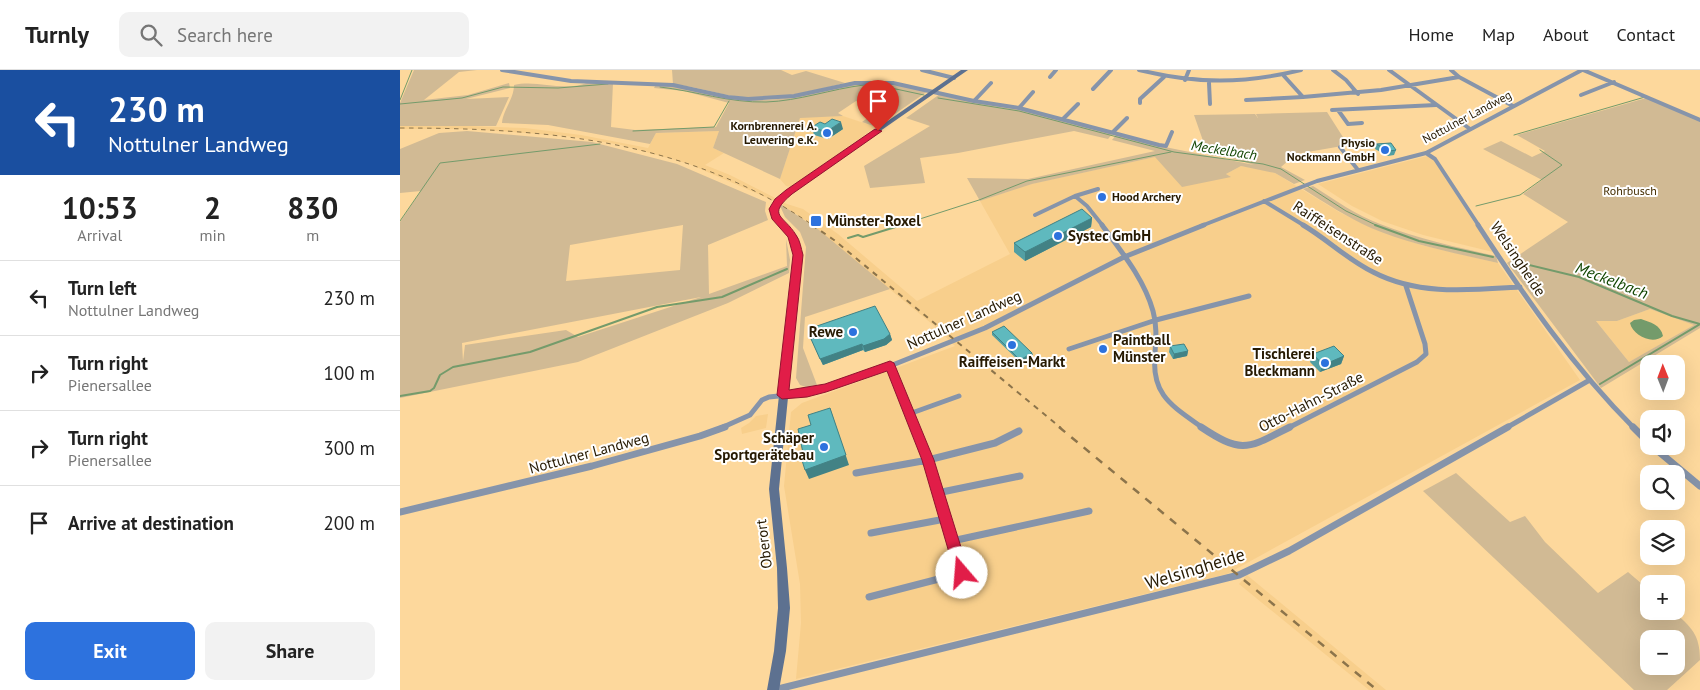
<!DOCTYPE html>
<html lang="en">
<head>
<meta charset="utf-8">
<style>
	body { margin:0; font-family:"PT Sans",sans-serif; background:#f2f2f2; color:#222; height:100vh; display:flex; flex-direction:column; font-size:19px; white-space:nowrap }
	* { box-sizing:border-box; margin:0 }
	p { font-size:16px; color:#767676 }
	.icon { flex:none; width:28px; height:28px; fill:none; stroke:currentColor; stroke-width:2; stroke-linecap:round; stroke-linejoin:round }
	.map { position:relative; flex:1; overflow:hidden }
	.drawer { display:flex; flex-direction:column; background:#fff; width:400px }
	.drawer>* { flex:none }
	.banner { background:#1a4fa0; color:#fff; overflow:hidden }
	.needle { width:32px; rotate:359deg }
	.tools { position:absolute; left:1240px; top:285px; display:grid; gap:10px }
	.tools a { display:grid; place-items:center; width:45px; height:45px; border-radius:10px; background:#fff; box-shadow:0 5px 20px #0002; font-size:25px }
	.pin { position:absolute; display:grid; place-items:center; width:42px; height:42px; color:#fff; margin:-51px -21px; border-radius:50% 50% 50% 0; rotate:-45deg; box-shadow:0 0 5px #0007 }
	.pin .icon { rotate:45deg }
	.me { position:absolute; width:55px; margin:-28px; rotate:342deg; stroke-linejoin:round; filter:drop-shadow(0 0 4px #0008) }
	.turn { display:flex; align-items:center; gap:18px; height:105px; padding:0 25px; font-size:22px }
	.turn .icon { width:65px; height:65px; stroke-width:2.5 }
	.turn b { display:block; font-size:35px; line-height:42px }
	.eta { display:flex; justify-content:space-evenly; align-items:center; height:85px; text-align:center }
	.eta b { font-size:30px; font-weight:700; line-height:35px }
	.primary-button { display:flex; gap:10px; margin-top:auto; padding:10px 25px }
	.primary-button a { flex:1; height:58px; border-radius:10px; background:#2d72de; color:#fff; font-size:20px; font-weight:700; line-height:58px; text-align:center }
	.primary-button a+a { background:#f2f2f2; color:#222 }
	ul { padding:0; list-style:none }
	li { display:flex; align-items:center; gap:15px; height:75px; padding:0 25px; border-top:1px solid #e0e0e0 }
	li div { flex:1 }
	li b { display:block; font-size:19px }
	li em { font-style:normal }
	header { display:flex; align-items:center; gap:30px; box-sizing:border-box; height:70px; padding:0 25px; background:#fff; border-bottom:1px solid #e0e0e0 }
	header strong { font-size:24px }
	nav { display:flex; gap:28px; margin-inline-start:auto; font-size:18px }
	.search { width:350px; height:45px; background:#f2f2f2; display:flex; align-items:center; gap:12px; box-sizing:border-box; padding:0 18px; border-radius:10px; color:#767676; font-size:19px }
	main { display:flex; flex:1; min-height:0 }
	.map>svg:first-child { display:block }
	.built { fill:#f8cf8c }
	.green { fill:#d1ba94; fill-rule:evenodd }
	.water { fill:#749b6b }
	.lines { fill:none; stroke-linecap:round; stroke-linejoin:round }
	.stream-far1 { stroke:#749b6b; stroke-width:1 }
	.stream { stroke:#749b6b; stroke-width:2 }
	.minor-far2 { stroke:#8694aa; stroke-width:4 }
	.minor-far1 { stroke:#8694aa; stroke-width:5 }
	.minor { stroke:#8694aa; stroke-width:7 }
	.secondary { fill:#5d7190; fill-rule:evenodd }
	.rail-far2 { stroke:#8c744b; stroke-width:1; stroke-dasharray:4.5 4.5; stroke-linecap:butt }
	.rail-far1 { stroke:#8c744b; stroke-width:2; stroke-dasharray:5.5 5.5; stroke-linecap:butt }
	.rail { stroke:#8c744b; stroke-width:2.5; stroke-dasharray:8 8; stroke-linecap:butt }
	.wall { fill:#529fa3 }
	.shaded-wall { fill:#428285 }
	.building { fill:#5fb9be; stroke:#428285 }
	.route { fill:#e11d48; stroke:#92132f }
	.poi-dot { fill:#2d72de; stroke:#fff; stroke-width:2 }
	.labels { text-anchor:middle; stroke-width:4; stroke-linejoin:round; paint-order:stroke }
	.far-street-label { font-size:12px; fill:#271a02; stroke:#fff }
	.far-poi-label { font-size:12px; font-weight:bold; fill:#271a02; stroke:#fff; text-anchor:end }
	.far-park-label { font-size:12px; fill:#442d00; stroke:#fff }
	.far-water-label { font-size:14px; font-style:italic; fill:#114500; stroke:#fff }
	.poi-label { font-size:15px; font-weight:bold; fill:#271a02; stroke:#fff; text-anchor:start }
	.street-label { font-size:15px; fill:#271a02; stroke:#fff }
	.water-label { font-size:16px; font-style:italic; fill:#114500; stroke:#fff }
	.near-street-label { font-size:18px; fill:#271a02; stroke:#fff }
</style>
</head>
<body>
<header>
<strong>Turnly</strong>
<div class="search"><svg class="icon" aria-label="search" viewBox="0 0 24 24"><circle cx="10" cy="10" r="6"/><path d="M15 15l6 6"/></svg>Search here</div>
<nav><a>Home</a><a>Map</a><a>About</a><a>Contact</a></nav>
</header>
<main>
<section class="drawer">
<div class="banner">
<div class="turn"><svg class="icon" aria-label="left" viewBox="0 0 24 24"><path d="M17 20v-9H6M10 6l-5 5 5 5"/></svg><div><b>230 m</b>Nottulner Landweg</div></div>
</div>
<div class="eta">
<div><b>10:53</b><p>Arrival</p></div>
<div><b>2</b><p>min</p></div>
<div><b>830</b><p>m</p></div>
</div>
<ul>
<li><svg class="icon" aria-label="left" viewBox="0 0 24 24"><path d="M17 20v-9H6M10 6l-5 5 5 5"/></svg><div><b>Turn left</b><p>Nottulner Landweg</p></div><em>230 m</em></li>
<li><svg class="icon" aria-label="right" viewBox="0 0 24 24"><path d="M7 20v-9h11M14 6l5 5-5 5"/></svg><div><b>Turn right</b><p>Pienersallee</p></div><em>100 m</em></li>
<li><svg class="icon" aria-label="right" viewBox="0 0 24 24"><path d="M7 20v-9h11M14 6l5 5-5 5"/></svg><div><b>Turn right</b><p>Pienersallee</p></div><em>300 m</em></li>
<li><svg class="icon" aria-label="arrive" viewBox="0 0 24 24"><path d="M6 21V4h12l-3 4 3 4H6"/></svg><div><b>Arrive at destination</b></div><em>200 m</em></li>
</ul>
<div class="primary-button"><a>Exit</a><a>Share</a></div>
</section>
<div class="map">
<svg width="1300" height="620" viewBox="0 0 1300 620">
	<rect width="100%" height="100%" fill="#fdd89c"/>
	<path class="built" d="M443,46L476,57L391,117L386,116L380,109L400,47Z
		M0,56H70L125,58L181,65L248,78L256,63L319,61L313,78L324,83L305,95L330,105L387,134L403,139L438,164L517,231L610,184L580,131L631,114L755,87L830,107L826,104L841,96L865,100L875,103L939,142L972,158L1021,175L1098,193L1180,310L827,504L396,609L401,553L400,514L384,416L391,342L402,333L555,276L532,254L408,152L379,133L289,94L221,75L167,66L71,59H0Z
		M1031,85L1093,182L1023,165L982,151L952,136L918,114Z
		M1250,239L1295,255L1229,292L1196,251H1217Z
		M368,344L366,358L342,364L341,358L349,353L356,346Z
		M847,505L986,620H969L839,514Z"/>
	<path class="green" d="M14,0H77L59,2L24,30L68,25L109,13L110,18L66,29L109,27L96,56H0V33Z
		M272,0H381L392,5L406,1L445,13C415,20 384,29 353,28C326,27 300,17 273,14Z
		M190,12L213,13L211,57L235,60L316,57L329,33L284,21L254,18L256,14C294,17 327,30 366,30C394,29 420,19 448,15C475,11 501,16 528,21L476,57L462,52L480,39L456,31L438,43L443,46L400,48L380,109L313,78L319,61L256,63L250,74L148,55L102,53C103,40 114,29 114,15C138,9 163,23 190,12Z
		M540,24L617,39L713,63L708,69L674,61L558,83L520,88L525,113L470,118L464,96L530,56L506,48Z
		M1246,28L1300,51V258L1201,318L1107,193L1168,152L1123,124L1142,110L1083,79L1101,71L1132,87L1145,81L1117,65ZM1250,239L1294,255L1229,292L1196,251H1217Z
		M927,42L948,75L896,84L881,97L905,110L894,114L875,103L841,96L826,104L831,107L782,117L755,87L632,114L580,131L567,108L628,109L755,81L712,70L716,65L755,75L854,95L832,88L808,85L794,45L855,44L858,48L856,44Z
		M67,61L192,72L277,94L366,132L365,141L368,150L308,175L309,224L387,196L386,169L390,190L389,203L328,233L178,292L0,328V152L21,121L0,123V79L39,63ZM283,155L280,200L166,211L170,175ZM301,227L178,267L166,260L65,275L63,291L62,273Z
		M913,116C935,130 956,145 980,154C1018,169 1057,177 1096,186L1098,193C1055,183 1011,175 971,158C947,147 925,133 903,119Z
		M379,133L419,160L490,219L405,247L403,278L417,315L406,317L400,315L396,308L406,177L400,162L385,147L381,138H377Z
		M1056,403L1110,452L1125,446L1145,472L1198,523L1228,502L1249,520V541H1273C1291,557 1300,564 1300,590L1267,620H1234L1023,421ZM1249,569H1276V596H1249Z"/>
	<path class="water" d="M1241,249C1250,252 1261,255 1263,266C1253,275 1233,266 1230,253L1234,250Z"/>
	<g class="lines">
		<path class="stream-far1" d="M477,15L524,25
			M260,17C295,21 330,33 366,32C399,31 431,19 464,15
			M538,28L619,41L774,82L863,94L881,99L946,141L978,156
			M0,30L12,0
			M0,34L62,28L103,17L158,18L208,14
			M233,61L314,57L329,31
			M1114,65L1245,27
			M1076,136L1120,125L1162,95L1140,80
			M0,151L40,93L200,74
			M498,156L579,130L627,111L771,82"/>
		<path class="stream" d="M975,155L1019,171L1093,187
			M448,168L458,165L463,167L502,155
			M1113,191L1179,207L1272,246L1300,254
			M1200,314L1300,254
			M0,326L30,321L34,318L40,305L53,297L130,282L257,237L322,227L387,199"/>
		<path class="minor-far2" d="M102,0L171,11L273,15L328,27L348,29L394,26L455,13H493L574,31L619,38L759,75L766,76L772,62
			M522,0L554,8
			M739,0C797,14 843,14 901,0
			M933,0L946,10L958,24
			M989,0L1070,59
			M1051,0L1059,7L1113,36
			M1183,0L1300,50
			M884,6L903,27L981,20L1059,7
			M650,7L656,0
			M785,10L789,0
			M809,13L810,34
			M693,19L711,0
			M1181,25L1214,12
			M846,30L903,27
			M574,31L591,13
			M740,33V29L764,7
			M619,38L633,22
			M932,40L1036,35
			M938,40L948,54L962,53
			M663,49L678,34
			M713,62L727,48
			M940,77L958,100
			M1026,83L1035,89L1079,156
			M675,126L687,136L703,156
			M864,131L905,156
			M635,145L675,126L698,119
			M801,156L917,111L1026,83L1182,0"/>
		<path class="minor-far1" d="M702,155C721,181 744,209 753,241C757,255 756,268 755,283C751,325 771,335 803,358
			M903,155C927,169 948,190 973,202C1019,226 1070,220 1120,217
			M1078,155C1124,226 1173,297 1234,358
			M669,279L756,250L849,226
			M490,296L515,358
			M509,344L559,326
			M321,358L350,345L362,330L369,327L407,323L426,318L490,296L585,258L724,187L804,155
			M888,358L1017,292L1026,284L1025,274L1006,216
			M1106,358L1188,311"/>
		<path class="minor" d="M801,357C843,385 848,378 890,357
			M1233,357L1249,373
			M1252,376L1300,416
			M456,403L528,390L595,373L619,361
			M537,423L620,406
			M0,442L192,396L300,366L325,357
			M471,463L545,449
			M552,471L689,441
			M469,527L562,503L528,390L515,357
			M374,620L839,505L889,481L1108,357"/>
		<path class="secondary" d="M561,0H568L391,123L383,131L378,140L380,147L397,167L402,185L379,419L387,498L390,538L386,581L379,620H367L374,581L378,538L377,498L369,419L394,185L390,167L375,150L371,140C374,131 380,126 387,121Z"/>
		<path class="rail-far2" d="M0,58C147,58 289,70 414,156"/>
		<path class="rail-far1" d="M412,155L434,170L661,358"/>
		<path class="rail" d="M659,357L977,620"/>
	</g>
	<path class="wall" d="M412,57L443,59L428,69L414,65Z
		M976,74L996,80L994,85L988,86L975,79Z
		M692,148L691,157L625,191L614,182V173Z
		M417,256L490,264L492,270L486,275L465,282L463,280L423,295L411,269L421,266Z
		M592,262L632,283L633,285L620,292L592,265Z
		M770,276L788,281L787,286L773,289L769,282Z
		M913,284L944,286L941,294L920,302L910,292Z"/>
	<path class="shaded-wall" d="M441,52L443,59L428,69L426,62Z
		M692,148L691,157L625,191V182Z
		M490,264L492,270L486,275L465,282L463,276Z
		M462,274L463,280L423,295L420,289Z
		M788,281L787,286L773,289L774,284Z
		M632,283L633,285L620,292V290Z
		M944,286L941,294L920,302L923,295Z
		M430,338L449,395L409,409L405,400Z"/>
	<path class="building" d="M432,49L441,52L426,62L412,57L420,52L425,54Z
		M991,73L996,80L990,81L976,74Z
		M682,139L692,148L625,182L614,173Z
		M475,236L490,264L484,269L463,276L462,274L420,289L411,269L421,266L417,256Z
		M604,256L632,283L620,290L592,262Z
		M784,274L788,281L774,284L770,276Z
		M934,276L944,286L923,295L913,284Z
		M430,338L446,385L405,400L400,384L403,383L398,359L411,355L408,345Z"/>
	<path class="route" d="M475,59L482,61L392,124C366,146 384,145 396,165C400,170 401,178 403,185L389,320L425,314L490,291L494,293L534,390L569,503L567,508L562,510L557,508L555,503L522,390L487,301L426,322L407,327L382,329L377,325L393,185L388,167L372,149L369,139L375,129L386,120Z"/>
	<g class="poi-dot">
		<circle cx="427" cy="63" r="5"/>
		<circle cx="985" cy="80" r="5"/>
		<circle cx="702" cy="127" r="5"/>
		<rect x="410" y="145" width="12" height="12" rx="2.5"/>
		<circle cx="658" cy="166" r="5"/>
		<circle cx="453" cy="262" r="5"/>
		<circle cx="612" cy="275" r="5"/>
		<circle cx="703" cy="279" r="5"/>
		<circle cx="925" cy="293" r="5"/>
		<circle cx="424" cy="377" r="5"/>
	</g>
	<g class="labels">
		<g class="far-street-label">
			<text transform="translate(1067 47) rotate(-28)" y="4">Nottulner Landweg</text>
		</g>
		<g class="far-poi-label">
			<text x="417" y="60">Kornbrennerei A.<tspan x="417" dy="14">Leuvering e.K.</tspan></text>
			<text x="975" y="77">Physio<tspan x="975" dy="14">Nockmann GmbH</tspan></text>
			<text x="712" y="131" text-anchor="start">Hood Archery</text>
		</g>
		<g class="far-park-label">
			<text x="1230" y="125">Rohrbusch</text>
		</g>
		<g class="far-water-label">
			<text transform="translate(824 80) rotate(9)" y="5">Meckelbach</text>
		</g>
		<g class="poi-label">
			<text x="427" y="156">Münster-Roxel</text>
			<text x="668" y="171">Systec GmbH</text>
			<text x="443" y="267" text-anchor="end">Rewe</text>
			<text x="713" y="275">Paintball<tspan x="713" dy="17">Münster</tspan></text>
			<text x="915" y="289" text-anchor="end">Tischlerei<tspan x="915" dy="17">Bleckmann</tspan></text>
			<text x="612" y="297" text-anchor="middle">Raiffeisen-Markt</text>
			<text x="414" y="373" text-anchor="end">Schäper<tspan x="414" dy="17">Sportgerätebau</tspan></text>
		</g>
		<g class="street-label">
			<text transform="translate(938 163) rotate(33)" y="5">Raiffeisenstraße</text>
			<text transform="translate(1118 189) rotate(56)" y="5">Welsingheide</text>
			<text transform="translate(564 250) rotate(-24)" y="5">Nottulner Landweg</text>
			<text transform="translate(911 332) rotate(-27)" y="5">Otto-Hahn-Straße</text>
			<text transform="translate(189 383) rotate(-15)" y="5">Nottulner Landweg</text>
			<text transform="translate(364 474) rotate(-97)" y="5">Oberort</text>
		</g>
		<g class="water-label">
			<text transform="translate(1212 210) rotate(21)" y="6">Meckelbach</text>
		</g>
		<g class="near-street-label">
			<text transform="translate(795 499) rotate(-17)" y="6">Welsingheide</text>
		</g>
	</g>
</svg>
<div class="tools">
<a><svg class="needle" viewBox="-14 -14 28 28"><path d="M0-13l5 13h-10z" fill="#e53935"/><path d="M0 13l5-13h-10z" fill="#767676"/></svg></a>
<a><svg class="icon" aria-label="sound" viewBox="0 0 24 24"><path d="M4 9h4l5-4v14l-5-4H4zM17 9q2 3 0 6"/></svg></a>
<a><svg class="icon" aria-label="search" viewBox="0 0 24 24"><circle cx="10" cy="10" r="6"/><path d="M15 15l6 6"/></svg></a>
<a><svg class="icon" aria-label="layers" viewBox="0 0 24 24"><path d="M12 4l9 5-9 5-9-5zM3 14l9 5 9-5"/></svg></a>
<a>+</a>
<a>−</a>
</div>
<div class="pin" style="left:478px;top:61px;background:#d93025"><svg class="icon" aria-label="arrive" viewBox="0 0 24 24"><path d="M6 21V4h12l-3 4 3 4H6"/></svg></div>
<svg class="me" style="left:562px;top:503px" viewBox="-20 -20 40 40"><circle r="19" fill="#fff"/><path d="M0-13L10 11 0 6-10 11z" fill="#e11d48"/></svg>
</div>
</main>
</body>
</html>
